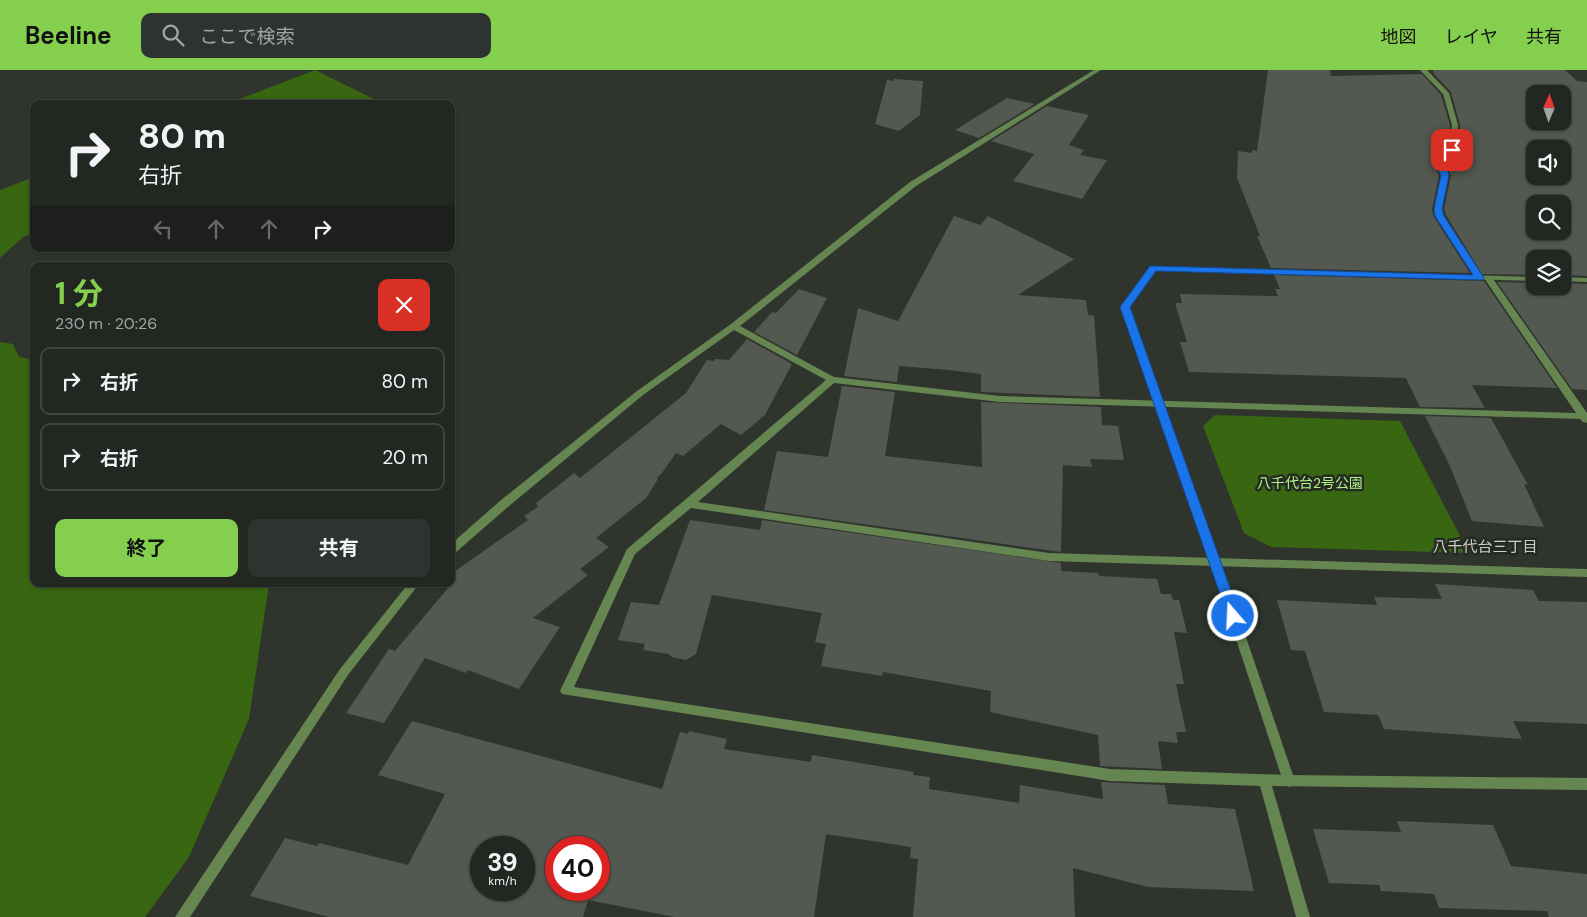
<!DOCTYPE html>
<html lang="ja">
<head>
<meta charset="utf-8">
<style>
	body { margin:0; font-family:"DM Sans","Noto Sans JP",sans-serif; background:#2f332f; color:#f1f3f6; height:100vh; display:flex; flex-direction:column; font-size:19px; white-space:nowrap }
	* { box-sizing:border-box; margin:0 }
	p { font-size:16px; color:#a3a5a5 }
	.icon { flex:none; width:28px; height:28px; fill:none; stroke:currentColor; stroke-width:2; stroke-linecap:round; stroke-linejoin:round }
	.map { position:relative; flex:1; overflow:hidden }
	.side { position:absolute; left:30px; top:192px; width:425px; height:325px; display:flex; flex-direction:column; background:#232722; border-radius:10px; box-shadow:0 1px 4px #0004,0 0 0 1px #404440 }
	.side>* { flex:none }
	.banner { position:absolute; left:30px; top:30px; width:425px; height:152px; border-radius:10px; box-shadow:0 1px 4px #0004,0 0 0 1px #404440; background:#232722; color:#f1f3f6; overflow:hidden }
	.needle { width:32px; rotate:2deg }
	.buttons { position:absolute; left:1526px; top:15px; display:grid; gap:10px }
	.buttons a { display:grid; place-items:center; width:45px; height:45px; border-radius:10px; background:#232722; box-shadow:0 1px 4px #0004,0 0 0 1px #404440; font-size:25px }
	.speed { position:absolute; left:470px; top:766px; display:flex; gap:10px; font-size:25px; font-weight:700; text-align:center }
	.speed>* { display:grid; place-content:center; width:65px; height:65px; border-radius:50%; background:#232722; box-shadow:0 1px 4px #0004,0 0 0 1px #404440; line-height:1 }
	.speed small { font-size:12px; font-weight:400 }
	.speed .limit { border:8px solid #d22; background:#fff; color:#111 }
	.pin { position:absolute; display:grid; place-items:center; width:42px; height:42px; color:#fff; margin:-21px; border-radius:10px; box-shadow:0 2px 8px #0006 }
	.me { position:absolute; width:55px; margin:-28px; rotate:341deg; stroke-linejoin:round; filter:drop-shadow(0 0 4px #0008) }
	.turn { display:flex; align-items:center; gap:18px; height:105px; padding:0 25px; font-size:22px }
	.turn .icon { width:65px; height:65px; stroke-width:2.5 }
	.turn b { display:block; font-size:35px; line-height:42px }
	.lanes { display:flex; align-items:center; height:48px; padding:0 25px; background:#0003; justify-content:center; gap:25px; direction:ltr }
	.lanes .off { opacity:.35 }
	.round { display:grid; place-items:center; flex:none; width:52px; height:52px; border-radius:10px; background:#2f332f }
	.headline { display:flex; align-items:center; justify-content:space-between; height:85px; padding:0 25px }
	h1 { font-size:30px; font-weight:700; line-height:38px; color:#84cf4d }
	.action { display:flex; gap:10px; margin-top:auto; padding:10px 25px }
	.action a { flex:1; height:58px; border-radius:10px; background:#84cf4d; color:#111; font-size:20px; font-weight:700; line-height:58px; text-align:center }
	.action a+a { background:#2f332f; color:#f1f3f6 }
	ul { padding:0; list-style:none }
	li { display:flex; align-items:center; gap:15px; height:68px; margin:0 10px 8px; padding:0 15px; border:2px solid #404440; border-radius:10px }
	li div { flex:1 }
	li b { display:block; font-size:19px }
	li em { font-style:normal }
	header { display:flex; align-items:center; gap:30px; box-sizing:border-box; height:70px; padding:0 25px; background:#84cf4d; color:#111 }
	header strong { font-size:24px }
	nav { display:flex; gap:28px; margin-inline-start:auto; font-size:18px }
	.search { width:350px; height:45px; background:#2f332f; display:flex; align-items:center; gap:12px; box-sizing:border-box; padding:0 18px; border-radius:10px; color:#a3a5a5; font-size:19px }
	.map>svg:first-child { display:block }
	.green { fill:#386611 }
	.building { fill:#535850; fill-rule:evenodd }
	.lines { fill:none; stroke-linecap:round; stroke-linejoin:round }
	.minor { fill:#658551; fill-rule:evenodd }
	.tertiary { fill:#658551; fill-rule:evenodd }
	.route { fill:#1a73e8; stroke:#114b97 }
	.labels { text-anchor:middle; stroke-width:5; stroke-linejoin:round; paint-order:stroke }
	.park-label { font-size:14px; fill:#b0f385; stroke:#252a23 }
	.neighbourhood-label { font-size:15px; fill:#cbd1c7; stroke:#252a23 }
</style>
</head>
<body>
<header>
<strong>Beeline</strong>
<div class="search"><svg class="icon" aria-label="search" viewBox="0 0 24 24"><circle cx="10" cy="10" r="6"/><path d="M15 15l6 6"/></svg>ここで検索</div>
<nav><a>地図</a><a>レイヤ</a><a>共有</a></nav>
</header>
<div class="map">
<svg width="1587" height="847" viewBox="0 0 1587 847">
	<rect width="100%" height="100%" fill="#2f342d"/>
	<path class="green" d="M315,0L384,34H227Z
		M34,107V163L23,167L0,188V120Z
		M0,272L13,274L19,287L34,290V514H269L249,649L189,787L145,847H0Z
		M1215,345L1400,351L1469,483L1271,477L1244,463L1203,356Z"/>
	<path class="building" d="M1268,0H1330L1331,6L1422,4L1441,25L1450,55L1446,79L1440,89L1437,102L1439,105L1432,140L1434,147L1470,203L1271,198L1257,166H1260L1237,108L1238,81L1252,83V80L1257,81Z
		M1433,0H1565L1577,11L1587,12V206L1562,205V189H1535V205L1482,204L1446,145L1444,139L1451,105L1449,102L1452,90L1458,80L1460,55L1451,22L1434,4ZM1535,24H1562V51H1535ZM1535,79H1562V106H1535ZM1535,134H1562V161H1535Z
		M894,9L923,11L920,45L899,61L875,54L887,10L894,11Z
		M1007,28L1035,34L979,68L955,60Z
		M1047,36L1089,45L1069,75L1084,80L1080,85L1107,90L1082,129L1013,111L1034,84L991,71Z
		M954,146L980,155L988,146L1074,189L1018,225L1086,230L1088,245L1094,246L1100,327L981,322V304L949,300L899,296L897,312L844,306L858,238L898,251Z
		M1274,205L1484,211L1557,318L1472,315L1485,338L1420,337L1406,308L1189,302L1180,272H1187L1175,233H1182L1180,224L1278,226L1275,219H1280Z
		M1497,212L1535,213V216H1562V213L1587,214V320L1572,319Z
		M799,219L827,228L797,285L754,262L772,242L776,243Z
		M747,269L792,294L765,345L741,365L721,354L683,386L676,383L662,403L657,408L658,409L646,428L596,468L609,477L580,499L588,505L533,548L560,557L519,619L468,600L466,603L425,588L384,653L346,643L389,579L395,581L454,511L451,510V504L528,450L524,446L538,437L536,433L574,403L580,408L686,323L707,290L714,291L715,289L729,290Z
		M842,316L895,322L885,386L982,397L981,332L1101,337L1102,355L1118,356L1124,390L1090,389L1092,397L1063,395L1061,482L764,440L777,381L828,387Z
		M1425,346L1491,348L1528,415L1524,414L1544,457L1472,451L1449,394Z
		M690,450L760,460L762,450L1061,493V501L1098,503L1099,506L1157,509L1161,524H1171L1173,530H1179L1187,563L1174,562L1184,614H1176L1186,662H1176L1178,673L1158,671L1162,699L1100,696L1098,665L990,642L991,621L883,602L882,606L821,596L826,574L815,572L822,543L712,525L696,584L686,590L672,587L668,584L643,580L645,574L618,570L631,532L659,535Z
		M1435,514L1533,520L1539,531L1587,532V654L1513,651L1522,669L1384,659L1378,645L1324,642L1305,581L1291,580L1277,530L1377,535L1374,527L1442,529Z
		M412,651L662,719L680,662L688,664L689,661L727,669L724,679L811,692L812,685L914,702L913,705L930,707L929,719L1019,733L1020,715L1103,729L1101,712L1165,715L1168,734L1235,739L1254,821L1148,817L1073,798L1075,847H913L918,789L910,788L911,777L826,764L814,847H674L588,830L583,847H329L250,826L285,768L317,776L319,773L408,795L445,724L378,705ZM481,778H524V820H481ZM556,778H599V820H556Z
		M1397,751L1493,755L1511,796L1587,804V847H1549L1547,841L1439,838L1434,824L1381,821L1379,815L1329,813L1313,759L1401,762Z"/>
	<g class="lines">
		<path class="minor" d="M1094,0H1101L916,116L740,256L834,307L1000,326L1576,343L1484,208L1488,206H1491L1587,343V353L1583,352L1580,349L1000,332L834,313L698,432L1049,483L1587,499V507L1049,491L691,438L635,484L574,617L1110,699L1289,705L1587,708V720L1272,716L1310,847H1296L1260,716L1110,711L562,624L560,621L627,479L826,310L734,260L643,325L509,436L455,483L451,484V474L501,430L637,321L731,254L910,112Z
			M1420,0H1427L1449,23L1458,55L1456,80L1450,89L1447,102L1449,105L1442,139L1444,146L1483,208L1482,210H1476L1436,146L1434,139L1441,105L1439,102L1442,89L1448,80L1452,55L1443,24Z
			M408,514H419L348,605L190,847H175L340,599Z"/>
		<path class="tertiary" d="M1150,196L1535,207V211L1155,200L1129,237L1220,491L1295,711L1293,715L1289,717L1285,715L1283,711L1210,491L1121,237Z
			M1562,207L1587,208V212L1562,211Z"/>
	</g>
	<path class="route" d="M1449,78L1456,80L1450,89L1448,102L1449,105L1442,139L1444,146L1484,208L1483,210L1156,201L1130,237L1240,546L1238,550H1229L1120,237L1150,196H1153L1473,205L1435,146L1434,139L1441,105L1439,102L1442,89Z"/>
	<g class="labels">
		<g class="park-label">
			<text x="1310" y="418">八千代台2号公園</text>
		</g>
		<g class="neighbourhood-label">
			<text x="1485" y="482">八千代台三丁目</text>
		</g>
	</g>
</svg>
<div class="buttons">
<a><svg class="needle" viewBox="-14 -14 28 28"><path d="M0-13l5 13h-10z" fill="#e53935"/><path d="M0 13l5-13h-10z" fill="#a3a5a5"/></svg></a>
<a><svg class="icon" aria-label="sound" viewBox="0 0 24 24"><path d="M4 9h4l5-4v14l-5-4H4zM17 9q2 3 0 6"/></svg></a>
<a><svg class="icon" aria-label="search" viewBox="0 0 24 24"><circle cx="10" cy="10" r="6"/><path d="M15 15l6 6"/></svg></a>
<a><svg class="icon" aria-label="layers" viewBox="0 0 24 24"><path d="M12 4l9 5-9 5-9-5zM3 14l9 5 9-5"/></svg></a>
</div>
<div class="speed"><div>39<small>km/h</small></div><div class="limit">40</div></div>
<div class="pin" style="left:1452px;top:80px;background:#d93025"><svg class="icon" aria-label="arrive" viewBox="0 0 24 24"><path d="M6 21V4h12l-3 4 3 4H6"/></svg></div>
<svg class="me" style="left:1233px;top:546px" viewBox="-20 -20 40 40"><circle r="17" fill="#1a73e8" stroke="#fff" stroke-width="3"/><path d="M0-11L8 9 0 5-8 9z" fill="#fff"/></svg>
<div class="banner">
<div class="turn"><svg class="icon" aria-label="right" viewBox="0 0 24 24"><path d="M7 20v-9h11M14 6l5 5-5 5"/></svg><div><b>80 m</b>右折</div></div>
<div class="lanes"><svg class="icon off" aria-label="left" viewBox="0 0 24 24"><path d="M17 20v-9H6M10 6l-5 5 5 5"/></svg><svg class="icon off" aria-label="ahead" viewBox="0 0 24 24"><path d="M12 20V5M6 11l6-6 6 6"/></svg><svg class="icon off" aria-label="ahead" viewBox="0 0 24 24"><path d="M12 20V5M6 11l6-6 6 6"/></svg><svg class="icon" aria-label="right" viewBox="0 0 24 24"><path d="M7 20v-9h11M14 6l5 5-5 5"/></svg></div>
</div>
<section class="side">
<div class="headline"><div><h1>1 分</h1><p>230 m · 20:26</p></div><a class="round" style="background:#d93025;color:#fff"><svg class="icon" aria-label="close" viewBox="0 0 24 24"><path d="M6 6l12 12M18 6L6 18"/></svg></a></div>
<ul>
<li><svg class="icon" aria-label="right" viewBox="0 0 24 24"><path d="M7 20v-9h11M14 6l5 5-5 5"/></svg><div><b>右折</b></div><em>80 m</em></li>
<li><svg class="icon" aria-label="right" viewBox="0 0 24 24"><path d="M7 20v-9h11M14 6l5 5-5 5"/></svg><div><b>右折</b></div><em>20 m</em></li>
</ul>
<div class="action"><a>終了</a><a>共有</a></div>
</section>
</div>
</body>
</html>
